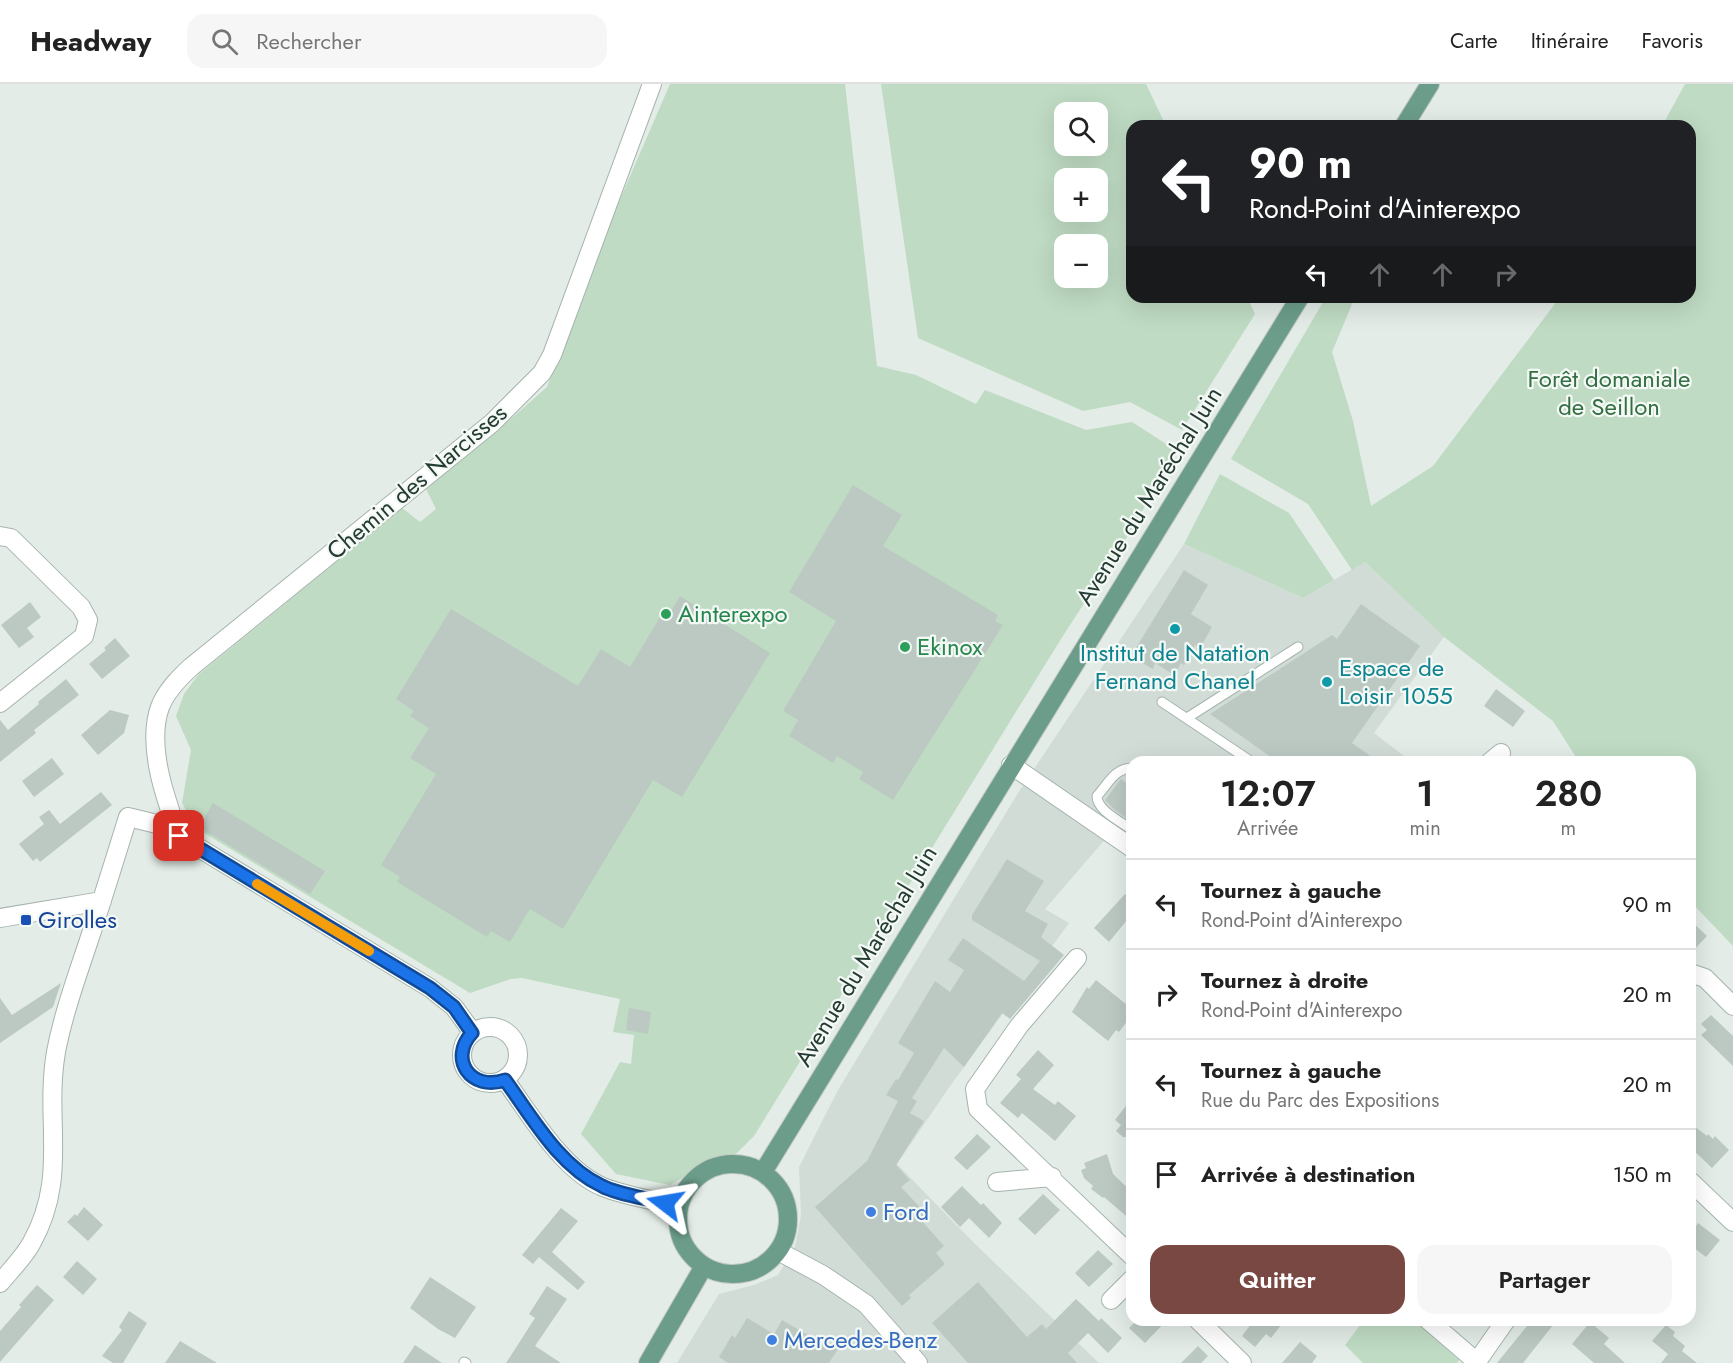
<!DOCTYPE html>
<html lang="fr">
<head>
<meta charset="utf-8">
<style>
	body { margin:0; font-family:Jost,sans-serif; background:#f6f6f6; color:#222; height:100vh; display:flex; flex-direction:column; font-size:22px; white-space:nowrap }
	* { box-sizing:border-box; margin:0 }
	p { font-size:20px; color:#767676 }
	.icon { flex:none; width:33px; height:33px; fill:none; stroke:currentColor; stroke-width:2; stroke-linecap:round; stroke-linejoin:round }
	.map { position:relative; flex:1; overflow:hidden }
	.drawer { position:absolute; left:1126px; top:672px; width:570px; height:570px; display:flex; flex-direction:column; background:#fff; border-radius:18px; box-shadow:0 6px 24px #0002 }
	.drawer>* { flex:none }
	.guide { position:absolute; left:1126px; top:36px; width:570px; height:183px; border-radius:18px; box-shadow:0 6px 24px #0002; background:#202124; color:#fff; overflow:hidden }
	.buttons { position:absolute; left:1054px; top:18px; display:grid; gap:12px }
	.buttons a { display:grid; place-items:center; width:54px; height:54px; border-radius:12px; background:#fff; box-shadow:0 6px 24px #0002; font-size:30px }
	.pin { position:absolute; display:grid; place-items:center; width:51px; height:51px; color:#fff; margin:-26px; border-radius:12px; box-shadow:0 3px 9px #0006 }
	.me { position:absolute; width:66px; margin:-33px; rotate:284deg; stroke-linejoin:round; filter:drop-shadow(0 0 4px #0008) }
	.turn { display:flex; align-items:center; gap:21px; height:126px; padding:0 24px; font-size:27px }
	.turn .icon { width:78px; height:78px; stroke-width:2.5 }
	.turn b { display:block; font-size:42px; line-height:51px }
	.lanes { display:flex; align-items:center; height:57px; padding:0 24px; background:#0003; justify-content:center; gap:30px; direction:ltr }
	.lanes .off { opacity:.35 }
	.eta { display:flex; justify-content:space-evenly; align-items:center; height:102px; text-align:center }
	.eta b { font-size:36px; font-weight:600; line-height:42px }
	.button { display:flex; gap:12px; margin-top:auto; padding:12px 24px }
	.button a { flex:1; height:69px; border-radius:18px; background:#7a4842; color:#fff; font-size:24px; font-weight:600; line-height:69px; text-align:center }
	.button a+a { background:#f6f6f6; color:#222 }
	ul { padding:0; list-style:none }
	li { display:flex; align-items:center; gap:18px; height:90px; padding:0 24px; border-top:2px solid #e0e0e0 }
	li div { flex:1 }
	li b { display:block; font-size:22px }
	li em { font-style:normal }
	header { display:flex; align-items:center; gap:36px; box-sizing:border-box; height:84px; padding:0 30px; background:#fff; border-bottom:2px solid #e0e0e0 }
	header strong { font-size:28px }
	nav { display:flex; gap:33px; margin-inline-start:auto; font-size:21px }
	.search { width:420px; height:54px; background:#f6f6f6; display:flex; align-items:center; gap:15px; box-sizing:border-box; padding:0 21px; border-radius:18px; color:#767676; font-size:22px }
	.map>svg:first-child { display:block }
	.built { fill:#d2dcd6 }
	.green { fill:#bfdbc3; fill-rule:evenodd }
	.building { fill:#bcc9c3 }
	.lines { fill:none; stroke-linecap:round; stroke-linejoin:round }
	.service-casing { stroke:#a6b4ad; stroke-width:11 }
	.minor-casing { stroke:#a6b4ad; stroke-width:20 }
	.primary-casing { stroke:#c2c8c6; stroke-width:20 }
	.service { stroke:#fff; stroke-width:9 }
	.minor { stroke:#fff; stroke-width:18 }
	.primary { stroke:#6c9d8a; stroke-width:18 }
	.route-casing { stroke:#114b97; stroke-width:15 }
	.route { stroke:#1a73e8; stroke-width:10 }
	.slow { stroke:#f59e0b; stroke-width:10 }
	.leisure-dot { fill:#2e9e5b; stroke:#f4f9f6; stroke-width:2 }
	.culture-dot { fill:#0f9aa8; stroke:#f4f9f6; stroke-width:2 }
	.transit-dot { fill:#1a4fb4; stroke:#f4f9f6; stroke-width:2 }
	.shop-dot { fill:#3f7fe0; stroke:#f4f9f6; stroke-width:2 }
	.labels { text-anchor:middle; stroke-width:4.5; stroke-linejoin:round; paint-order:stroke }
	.park-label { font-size:24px; fill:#336f42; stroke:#f4f9f6 }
	.street-label { font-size:24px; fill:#253c33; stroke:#f4f9f6 }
	.leisure-label { font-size:24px; fill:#27864d; stroke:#f4f9f6; text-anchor:start }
	.culture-label { font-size:24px; fill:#0d838f; stroke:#f4f9f6 }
	.transit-label { font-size:24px; fill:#164399; stroke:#f4f9f6; text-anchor:start }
	.shop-label { font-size:24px; fill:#366cbe; stroke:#f4f9f6; text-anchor:start }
</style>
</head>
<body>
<header>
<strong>Headway</strong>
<div class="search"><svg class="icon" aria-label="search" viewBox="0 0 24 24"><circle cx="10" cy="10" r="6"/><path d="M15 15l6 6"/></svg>Rechercher</div>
<nav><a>Carte</a><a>Itinéraire</a><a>Favoris</a></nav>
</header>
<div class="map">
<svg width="1733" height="1279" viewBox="0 0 1733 1279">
	<rect width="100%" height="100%" fill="#e3ece7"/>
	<path class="built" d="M1184,460L1303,514L1365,478L1444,553L1374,649L1412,678H1132V756L1115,744L1045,825L1069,839L948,1005L897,1080L973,1158L1099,1279H677L719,1210L754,1201L778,1191L795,1163L801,1131L799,1083L838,1006L1018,709Z"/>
	<path class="green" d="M670,0H845L877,282L916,291L976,320L985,306L1086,346L1132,338L1177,367L1127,453L1061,555L754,1052L737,1069L692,1088L670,1101L616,1090L581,1050L620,978L631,980L634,951L613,948L620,915L522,894L511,895L470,909L196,744L182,719L191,666L176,632L184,610L198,591L402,424L420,438L436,425L426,405L494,350L547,303L605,150Z
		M881,0H1146L1166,42H1132V213H1247L1255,230L1182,346L1130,318L1083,327L918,254ZM1098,28V62H1065V28ZM1098,94V128H1065V94ZM1098,160V194H1065V160Z
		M1685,0H1733V862L1691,818L1690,678H1579L1553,637L1444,553L1365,478L1352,486L1308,420L1231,375L1326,213H1355L1332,268L1353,337L1371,422L1433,382L1560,213H1690V42H1662Z
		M1220,390L1289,429L1334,496L1303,514L1184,460Z
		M1364,1236H1414L1459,1276L1457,1279H1363L1345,1261Z"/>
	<path class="building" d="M853,401L902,431L883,462L998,531L995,537L1003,541L893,716L859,695L863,688L837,672L833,679L789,652L798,636L783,627L836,537L789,508Z
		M1184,486L1208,501L1191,530L1212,543L1200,564L1195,561L1184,581L1181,579L1174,591L1155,579L1153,585L1137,576L1140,570L1134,567Z
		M680,512L770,569L682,713L653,696L563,845L530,825L510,858L491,847L487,853L397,798L400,793L381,781L436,690L410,674L429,644L410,632L414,627L396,615L451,525L578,602L601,565L630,583L663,528L669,531Z
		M30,518L41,533L27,544L34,553L19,564L1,541Z
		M1361,520L1420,562L1352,659L1379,678H1278L1210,630L1332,551L1337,555Z
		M115,554L130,572L102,595L89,580L106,566L104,564Z
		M66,595L79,611L34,646L36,649L0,678V636L8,646L39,620L38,618Z
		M1496,605L1525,627L1513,643L1484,622Z
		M110,626L129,631L124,649L98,671L81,651Z
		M52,674L64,690L34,713L22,697Z
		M1121,695L1132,703V738L1115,726L1105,716Z
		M101,708L112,721L40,778L37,774L33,777L19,760L44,740L39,733L49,726L60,740Z
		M213,719L325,787L310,810L199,743Z
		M1007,775L1044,797L1025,827L1048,840L1041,853L1064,871L1010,935L1002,929L964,983L944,964L912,1014L917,1017L910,1029L924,1037L896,1081L910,1096L901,1103L928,1132L922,1137L944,1162L936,1169L945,1180L909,1211L911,1214L902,1222L815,1123L867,1077L898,1017L886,1011L896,995L898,996L914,969L898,959L935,897L950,908L964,886L948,876L963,854L1024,897L1040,877L972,836V831Z
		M1125,810L1132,817V830L1109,858L1094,844Z
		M1690,836L1707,852L1690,870Z
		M1096,896L1132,925L1126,934L1128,936L1119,948L1116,946L1108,957L1072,928L1087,903L1089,905Z
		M61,899L53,923L0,959V914L12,931Z
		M629,924L651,928L648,950L626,946Z
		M1711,931L1733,952V982L1701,951L1707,946L1701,940Z
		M1038,966L1054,981L1033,1005L1055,1021L1058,1017L1076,1032L1055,1057L1022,1029L1018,1034L1000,1019L1021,995L1016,991Z
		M1132,1014V1051L1131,1049L1128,1053H1123L1116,1047L1121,1041L1115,1036Z
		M1690,1039L1707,1052L1708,1050L1713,1055L1715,1052L1729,1066L1712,1084L1690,1063Z
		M977,1050L991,1063L967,1086L954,1074Z
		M1107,1070L1113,1090L1132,1108V1137L1104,1113L1103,1114L1091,1105L1093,1102L1084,1094L1081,1086L1086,1084L1084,1079Z
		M962,1102L981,1121L983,1119L1002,1139L989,1154L969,1134L960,1143L941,1123Z
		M1043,1110L1060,1126L1035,1151L1018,1135Z
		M84,1123L103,1141L88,1157L67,1138L75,1130L77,1132Z
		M561,1124L578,1137L552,1168L585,1198L578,1206L539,1173L533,1180L522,1171Z
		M1690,1137L1696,1142L1698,1139L1720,1156L1706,1173L1690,1161Z
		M1098,1166L1113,1180L1089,1203L1075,1189Z
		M77,1177L97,1195L83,1211L63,1193Z
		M430,1193L476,1223L455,1254L438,1245L410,1224Z
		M978,1198L1027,1253L1042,1240L1046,1245L1076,1215L1099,1237L1101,1234L1122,1254L1108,1269L1088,1249L1068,1269L1077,1279H968L932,1239Z
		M37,1201L54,1216L0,1278V1247L21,1223L19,1221Z
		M547,1202L567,1215L535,1262L561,1279H506L535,1234L529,1230Z
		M129,1227L147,1239L123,1279H113L102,1272L122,1246L119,1243Z
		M747,1234L774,1250L782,1236L823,1260L825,1258L838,1265L829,1279H728L719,1273L732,1251L735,1254Z
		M1137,1236H1167L1145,1259L1129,1244Z
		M1248,1236H1285L1271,1254L1266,1250L1255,1263L1242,1252L1252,1239Z
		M1532,1236H1557L1523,1279H1497Z
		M1590,1238L1609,1254L1604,1260L1625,1279H1594L1572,1260Z
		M1666,1241L1675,1248L1673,1252L1685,1262L1682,1267L1697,1279H1661L1668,1270L1652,1257Z
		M180,1257L217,1279H165Z
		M1300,1258L1317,1272L1312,1279H1282Z
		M415,1261L442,1279H403Z
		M1198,1262L1208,1272L1201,1279H1181Z"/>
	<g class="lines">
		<defs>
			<path id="service" d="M1162,618L1252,678
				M1187,634L1298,563
				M1132,684C1115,684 1108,700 1097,712C1097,727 1122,738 1132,746
				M464,1278L466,1279"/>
			<path id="minor" d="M0,452L11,454L81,523L88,536L84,552L0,619
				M1490,678L1501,669
				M1011,681L1132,764
				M179,752C166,716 146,662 160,623C166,607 179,594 191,583L492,339L542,289L552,271L652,0
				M0,834L102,817
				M1077,874L1019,942L975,1005L978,1025L1132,1172
				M1690,889L1705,894L1733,922
				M462 971a28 28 0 1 1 56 0a28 28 0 1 1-56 0Z
				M505,996C530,1030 562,1086 603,1103C625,1112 657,1117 679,1122
				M1690,1097L1733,1138
				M997,1098L1052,1093
				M778,1167L823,1191L866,1220L918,1279
				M0,1199C10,1187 23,1174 31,1160C69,1093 44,1038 56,968C63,931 76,895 88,859C102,817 115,775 128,733L161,741L430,904L454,923L473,949
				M1111,1216L1132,1195
				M1198,1236L1242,1279
				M1428,1236L1477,1278
				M1476,1279L1506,1236"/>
			<path id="primary" d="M1404,42L1430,0
				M678 1135a55 55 0 1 1 110 0a55 55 0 1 1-110 0Z
				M763,1088L1300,213
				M648,1279L704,1182"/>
		</defs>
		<use href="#service" class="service-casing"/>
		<use href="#minor" class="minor-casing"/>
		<use href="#primary" class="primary-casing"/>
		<use href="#service" class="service"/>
		<use href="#minor" class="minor"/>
		<use href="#primary" class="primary"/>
	</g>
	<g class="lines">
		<defs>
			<path id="route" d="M179,752L430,904L454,923L472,949C448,975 471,1008 505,996C532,1033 559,1082 602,1102C619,1111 646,1114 665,1119"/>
		</defs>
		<use href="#route" class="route-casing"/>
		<use href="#route" class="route"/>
		<path class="slow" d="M257,800L369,867"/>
	</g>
	<g class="leisure-dot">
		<circle cx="666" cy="530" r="6"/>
		<circle cx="905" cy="563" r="6"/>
	</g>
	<g class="culture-dot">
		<circle cx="1175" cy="545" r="6"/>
		<circle cx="1327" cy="598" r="6"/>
	</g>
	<rect class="transit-dot" x="20" y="830" width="12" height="12" rx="3"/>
	<g class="shop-dot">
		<circle cx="871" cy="1128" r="6"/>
		<circle cx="772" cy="1256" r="6"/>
	</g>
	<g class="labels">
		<g class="park-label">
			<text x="1609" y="303">Forêt domaniale<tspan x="1609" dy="28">de Seillon</tspan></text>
		</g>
		<g class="street-label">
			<text transform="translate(417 398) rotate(-40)" y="8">Chemin des Narcisses</text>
			<text transform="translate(1149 412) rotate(-58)" y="8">Avenue du Maréchal Juin</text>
			<text transform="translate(866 872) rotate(-59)" y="8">Avenue du Maréchal Juin</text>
		</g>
		<g class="leisure-label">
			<text x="678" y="538">Ainterexpo</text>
			<text x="917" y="571">Ekinox</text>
		</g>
		<g class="culture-label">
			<text x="1175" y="577">Institut de Natation<tspan x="1175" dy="28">Fernand Chanel</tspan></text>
			<text x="1339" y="592" text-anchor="start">Espace de<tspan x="1339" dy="28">Loisir 1055</tspan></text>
		</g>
		<g class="transit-label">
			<text x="38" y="844">Girolles</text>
		</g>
		<g class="shop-label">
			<text x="883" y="1136">Ford</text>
			<text x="784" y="1264">Mercedes-Benz</text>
		</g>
	</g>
</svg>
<div class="buttons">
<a><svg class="icon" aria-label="search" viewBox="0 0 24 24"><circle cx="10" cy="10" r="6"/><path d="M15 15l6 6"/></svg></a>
<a>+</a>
<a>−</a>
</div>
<div class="pin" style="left:179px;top:752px;background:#d93025"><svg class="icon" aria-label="arrive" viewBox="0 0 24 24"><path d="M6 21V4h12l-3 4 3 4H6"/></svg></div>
<svg class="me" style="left:665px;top:1119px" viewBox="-20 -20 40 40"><path d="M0-17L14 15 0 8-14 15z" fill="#1a73e8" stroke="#fff" stroke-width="4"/></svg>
<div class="guide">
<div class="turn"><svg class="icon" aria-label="left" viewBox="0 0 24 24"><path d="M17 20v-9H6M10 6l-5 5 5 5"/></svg><div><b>90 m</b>Rond-Point d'Ainterexpo</div></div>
<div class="lanes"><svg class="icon" aria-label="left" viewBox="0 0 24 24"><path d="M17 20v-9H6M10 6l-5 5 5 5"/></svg><svg class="icon off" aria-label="ahead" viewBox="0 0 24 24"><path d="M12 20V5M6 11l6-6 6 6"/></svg><svg class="icon off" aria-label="ahead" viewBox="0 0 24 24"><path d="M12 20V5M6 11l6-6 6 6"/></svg><svg class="icon off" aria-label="right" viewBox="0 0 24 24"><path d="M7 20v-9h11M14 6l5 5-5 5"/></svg></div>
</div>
<section class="drawer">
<div class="eta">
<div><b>12:07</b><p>Arrivée</p></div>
<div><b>1</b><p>min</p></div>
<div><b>280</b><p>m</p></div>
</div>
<ul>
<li><svg class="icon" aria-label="left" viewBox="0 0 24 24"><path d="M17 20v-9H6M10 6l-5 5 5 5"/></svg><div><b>Tournez à gauche</b><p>Rond-Point d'Ainterexpo</p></div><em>90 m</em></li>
<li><svg class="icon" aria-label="right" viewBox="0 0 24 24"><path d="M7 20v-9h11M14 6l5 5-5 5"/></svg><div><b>Tournez à droite</b><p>Rond-Point d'Ainterexpo</p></div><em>20 m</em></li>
<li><svg class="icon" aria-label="left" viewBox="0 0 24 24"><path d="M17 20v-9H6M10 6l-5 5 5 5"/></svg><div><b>Tournez à gauche</b><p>Rue du Parc des Expositions</p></div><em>20 m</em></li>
<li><svg class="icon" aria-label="arrive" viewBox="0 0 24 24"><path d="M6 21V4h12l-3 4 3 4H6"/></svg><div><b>Arrivée à destination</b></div><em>150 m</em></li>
</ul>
<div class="button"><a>Quitter</a><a>Partager</a></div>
</section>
</div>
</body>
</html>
